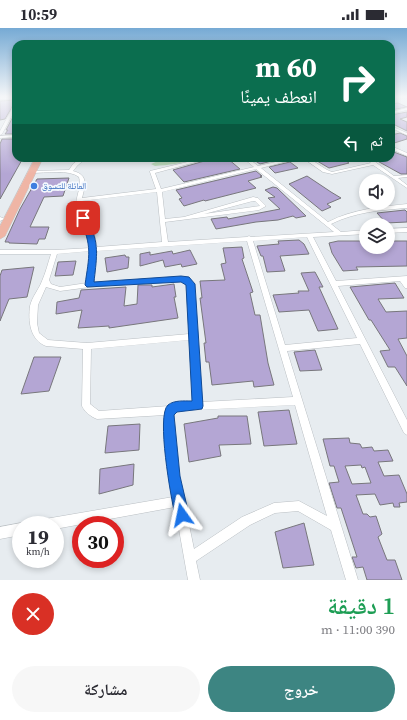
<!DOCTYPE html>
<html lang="ar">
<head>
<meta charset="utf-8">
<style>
	body { margin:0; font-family:"Source Serif 4","Noto Naskh Arabic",serif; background:#f7f7f7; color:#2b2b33; direction:rtl; height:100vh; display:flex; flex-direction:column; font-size:15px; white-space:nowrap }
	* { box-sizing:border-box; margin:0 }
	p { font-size:13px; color:#7c7c81 }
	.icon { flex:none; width:22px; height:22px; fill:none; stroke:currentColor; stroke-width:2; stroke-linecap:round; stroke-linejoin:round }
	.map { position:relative; height:552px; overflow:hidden; direction:ltr }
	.sheet { display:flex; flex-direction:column; background:#fff; flex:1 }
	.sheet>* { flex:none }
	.banner { position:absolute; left:12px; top:12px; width:383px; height:122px; border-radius:12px; box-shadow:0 2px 6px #0003; direction:rtl; background:#0b6e4f; color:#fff; overflow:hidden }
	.controls { position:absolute; left:359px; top:146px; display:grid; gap:8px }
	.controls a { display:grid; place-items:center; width:36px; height:36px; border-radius:50%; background:#fff; box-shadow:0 2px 6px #0003; font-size:20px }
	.speed { position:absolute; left:12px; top:488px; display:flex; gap:8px; font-size:20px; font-weight:700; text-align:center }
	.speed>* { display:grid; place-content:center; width:52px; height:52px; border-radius:50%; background:#fff; box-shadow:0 2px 6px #0003; line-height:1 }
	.speed small { font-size:10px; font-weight:400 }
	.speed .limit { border:6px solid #d22; background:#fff; color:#111 }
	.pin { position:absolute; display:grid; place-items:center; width:34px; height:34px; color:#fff; margin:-17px; border-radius:8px; box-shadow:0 2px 6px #0006 }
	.me { position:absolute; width:44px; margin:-22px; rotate:348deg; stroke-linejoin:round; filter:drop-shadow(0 0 3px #0008) }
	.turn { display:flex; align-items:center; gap:14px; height:84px; padding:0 12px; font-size:18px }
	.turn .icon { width:52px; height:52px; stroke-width:2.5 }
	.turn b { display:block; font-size:28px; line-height:34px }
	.then { display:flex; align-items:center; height:38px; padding:0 12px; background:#0003; gap:8px; font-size:15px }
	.round { display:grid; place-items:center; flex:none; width:42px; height:42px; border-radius:21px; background:#f7f7f7 }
	.overview { display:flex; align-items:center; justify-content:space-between; height:68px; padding:0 12px }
	h1 { font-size:24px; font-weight:600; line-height:30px; color:#1e9e55 }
	.button { display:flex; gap:8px; margin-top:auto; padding:8px 12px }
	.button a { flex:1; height:46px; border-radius:24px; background:#3d8582; color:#fff; font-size:16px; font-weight:600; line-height:46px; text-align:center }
	.button a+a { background:#f7f7f7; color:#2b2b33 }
	.status { display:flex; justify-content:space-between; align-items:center; height:28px; padding:0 20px; background:#fff; direction:ltr }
	.status svg { height:11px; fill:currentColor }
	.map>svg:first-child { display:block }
	.green { fill:#b9dcb8 }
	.building { fill:#b4a6d4; stroke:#78777c; fill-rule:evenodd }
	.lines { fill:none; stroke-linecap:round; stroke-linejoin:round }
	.street-casing { stroke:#babfc3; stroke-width:1 }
	.primary-casing { stroke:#c7c7c8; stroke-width:1 }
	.street { fill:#fff; fill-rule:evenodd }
	.primary { fill:#efb5a5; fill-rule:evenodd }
	.route { fill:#1a73e8; stroke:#114b97 }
	.shop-dot { fill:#3f7fe0; stroke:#f5f9fe; stroke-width:1.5 }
	.labels { text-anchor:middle; stroke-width:3.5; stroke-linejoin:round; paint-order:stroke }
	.far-shop-label { font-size:9px; fill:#366cbe; stroke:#f5f9fe; text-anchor:start }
</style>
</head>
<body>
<div class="status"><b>10:59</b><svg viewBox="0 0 49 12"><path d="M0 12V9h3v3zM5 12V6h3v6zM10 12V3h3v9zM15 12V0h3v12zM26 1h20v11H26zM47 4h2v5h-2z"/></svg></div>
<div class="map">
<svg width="407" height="552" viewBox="0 0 407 552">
	<rect width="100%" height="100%" fill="#e7ecf0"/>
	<path class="green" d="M165,130H194C182,136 168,137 155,138L151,136Z"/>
	<path class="building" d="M16,72L5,91L0,92V73Z
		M398,75L407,79L391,82V76Z
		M16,83V106H5L8,102H6Z
		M407,84V89L400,91L407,94V103L391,95V87Z
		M400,105L407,108V111L391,116V107Z
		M2,111H16L13,116H16V130H23L0,171V116Z
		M391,123L407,129V146H401L372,130H391Z
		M215,130H227L240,141L184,154L173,142Z
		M251,130H284L260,136Z
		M312,130H342L349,135L329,140Z
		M290,134L298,140L275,145L269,139Z
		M256,143L262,148H260L262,149L248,153L256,160L205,173L204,172L184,178L179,171L182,170L176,162Z
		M307,148L331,164L341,170L327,176L331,179L322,183L289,156Z
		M69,150L63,168L44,169L30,199H49L45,211H39L37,216L9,215V214H5L20,181L37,151Z
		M273,159L277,160L306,188L296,190L293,188L278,192L256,194L216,201L211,191L227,189L228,191L280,181L268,170L275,169L265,162Z
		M405,182L407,184V194L386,195L377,185Z
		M299,212L304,216L309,226L280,228L285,243L267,244L263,228H261L257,218L279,216L278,213Z
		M338,213H364L366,219H388V213H407V238L356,239L358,242L343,243L332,225L329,215Z
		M242,219L244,230L242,231L253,264L250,265L255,287H260L268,335L274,357L254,359L253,353L212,357L209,334H206L204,315H206L200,270H202L200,253L225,252L221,236L226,235L223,220Z
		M190,222L197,236L182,239L181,236L165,239L163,232L140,238V226L150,224V227L172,223L173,226Z
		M125,227L126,229H129L128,240L107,244L105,230Z
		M76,233L73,247L55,248L58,234Z
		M34,239L27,269L9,271L0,293V248L2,242Z
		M315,244L323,259H319L338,301L318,303L309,282L279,284L273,267L299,265L298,263H309L301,245Z
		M395,255L404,270L378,271L386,284L407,283V310L398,311L407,328V358L395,339H388L380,323L390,322L371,292H369L350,259Z
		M174,256L176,269H174L178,290L109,300V298L78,300L82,282L56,286L57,274L79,270L81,262L126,259L124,278L137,276L138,257H152V259Z
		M315,322L322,342L300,343L294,324Z
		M34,329H61L49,363L21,366Z
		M289,382L297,416L264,418L258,384Z
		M218,388H247L251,416L219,417L221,428L189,434L184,396L218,390Z
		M140,396L139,422L105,425L108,398Z
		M349,410L350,415L360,416L362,420L372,419L374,423L388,422L393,433L378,434L384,448L399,447L407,466V474L399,475L400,479H394L393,475L380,477L375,466L356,467L363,486H367L370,489L376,488L382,506L378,509L387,532H395L402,552H367L363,539L356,540L352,529H357L341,480H337L329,455L339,454L334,438H330L323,411ZM361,437L362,440L365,439L371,455L352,456L345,438Z
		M134,436L133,457L99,466L100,441Z
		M304,495L314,537L283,540L275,504Z"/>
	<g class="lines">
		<defs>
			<path id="street" d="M0,69H16V71H0Z
				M16,76V80L2,106L0,107V103L14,77Z
				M407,80V82L391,86V84Z
				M391,98L407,105V107L391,100Z
				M16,107V109L0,110V108Z
				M391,118L407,125V128L391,121Z
				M81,130H86L77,138L73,143C89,147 85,158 82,170L156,161L150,144V143L204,130H211L155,145L161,161L254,139L243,130H248L258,138L293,130H300L261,140L328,194C353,181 380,179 407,176V180C381,182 355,184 331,196L341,204L366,202V206L313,209L336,253L407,248V260H405L400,253L338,258L407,392V407L404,405L360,316L287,323L358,552H346L331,502L298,483L275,485L250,497L196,533L200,552H188L175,479L55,501V497H39L41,493L45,491L173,469L169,448L165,387L97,391C91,389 84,383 82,378L83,321L46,318C30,312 28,293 30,278C32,269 39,261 42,253C46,244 48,235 51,226H0V222H55L91,220C90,213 89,207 86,201C83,194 78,188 76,181C75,170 82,159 79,149C69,141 45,145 32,145L30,144L32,143L69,142L73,136ZM256,141L334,204L251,209L249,208L247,209L168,214L165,194L259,182L266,178L258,170L253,169L184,189L165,191L162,164ZM157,164L162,214L97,219L94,205L82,183V173ZM253,173H255L260,178L204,186ZM307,209L357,310L285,317L253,213ZM247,213L293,369L202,374L191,252L188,249H181L94,254L97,223ZM91,223L87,255L60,259L51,256L49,252L57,226ZM184,253L186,255L189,306L87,315L48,312L39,305L37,295L38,277L46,259L60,263L90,259ZM189,312L193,374L175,375L169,378L99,383L90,376L91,321ZM295,377L327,488L299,473L274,475L242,489L194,521L179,448L174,387L177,383Z
				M303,130C314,130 322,141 332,144L371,135L365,130H370L394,148L407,147V149L398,150L407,157V160L373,137L332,146L323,144Z
				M0,189L3,190L4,191L0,193Z
				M407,200V204L388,205V201Z
				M21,495L25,497H21V507L0,511V499Z"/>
			<path id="primary" d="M35,130H43L5,208L0,211V198Z"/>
		</defs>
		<use href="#street" class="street-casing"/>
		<use href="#primary" class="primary-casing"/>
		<use href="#street" class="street"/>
		<use href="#primary" class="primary"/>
	</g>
	<linearGradient id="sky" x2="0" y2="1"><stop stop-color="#76aad4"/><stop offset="0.47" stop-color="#f4f6f8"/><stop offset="1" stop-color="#f4f6f8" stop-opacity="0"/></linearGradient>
	<rect width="407" height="146" fill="url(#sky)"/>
	<path class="route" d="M83,188C87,190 88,194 90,198C100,216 96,234 94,254L181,248L189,249L195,256L203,378L202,381L177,384L174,387L180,448L189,487L187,492L182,494L177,492L175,487C171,470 156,387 168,377C174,372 184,373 192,373L186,257L181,254L87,259L85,257C89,228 93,218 79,190Z"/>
	<circle class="shop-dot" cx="34" cy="158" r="4"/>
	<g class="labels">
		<g class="far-shop-label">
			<text x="42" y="161">العائلة للتسوق</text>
		</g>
	</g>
</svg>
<div class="controls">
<a><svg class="icon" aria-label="sound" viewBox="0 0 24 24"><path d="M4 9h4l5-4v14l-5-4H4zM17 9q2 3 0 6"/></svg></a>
<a><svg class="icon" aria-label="layers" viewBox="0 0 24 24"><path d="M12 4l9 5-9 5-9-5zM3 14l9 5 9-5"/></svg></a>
</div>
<div class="speed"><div>19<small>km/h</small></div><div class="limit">30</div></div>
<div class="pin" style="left:83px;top:190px;background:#d93025"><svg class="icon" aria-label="arrive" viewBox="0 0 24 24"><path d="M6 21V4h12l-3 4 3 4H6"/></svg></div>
<svg class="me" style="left:182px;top:487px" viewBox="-20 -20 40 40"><path d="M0-17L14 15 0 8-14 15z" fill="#1a73e8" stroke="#fff" stroke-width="4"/></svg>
<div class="banner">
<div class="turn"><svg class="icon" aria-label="right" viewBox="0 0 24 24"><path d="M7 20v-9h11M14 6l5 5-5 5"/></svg><div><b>60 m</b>انعطف يمينًا</div></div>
<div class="then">ثم<svg class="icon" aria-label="left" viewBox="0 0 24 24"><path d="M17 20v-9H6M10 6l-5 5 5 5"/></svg></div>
</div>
</div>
<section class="sheet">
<div class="overview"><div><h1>1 دقيقة</h1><p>390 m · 11:00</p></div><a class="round" style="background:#d93025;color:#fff"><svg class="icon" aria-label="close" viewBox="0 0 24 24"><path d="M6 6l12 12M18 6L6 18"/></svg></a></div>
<div class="button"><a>خروج</a><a>مشاركة</a></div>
</section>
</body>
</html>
